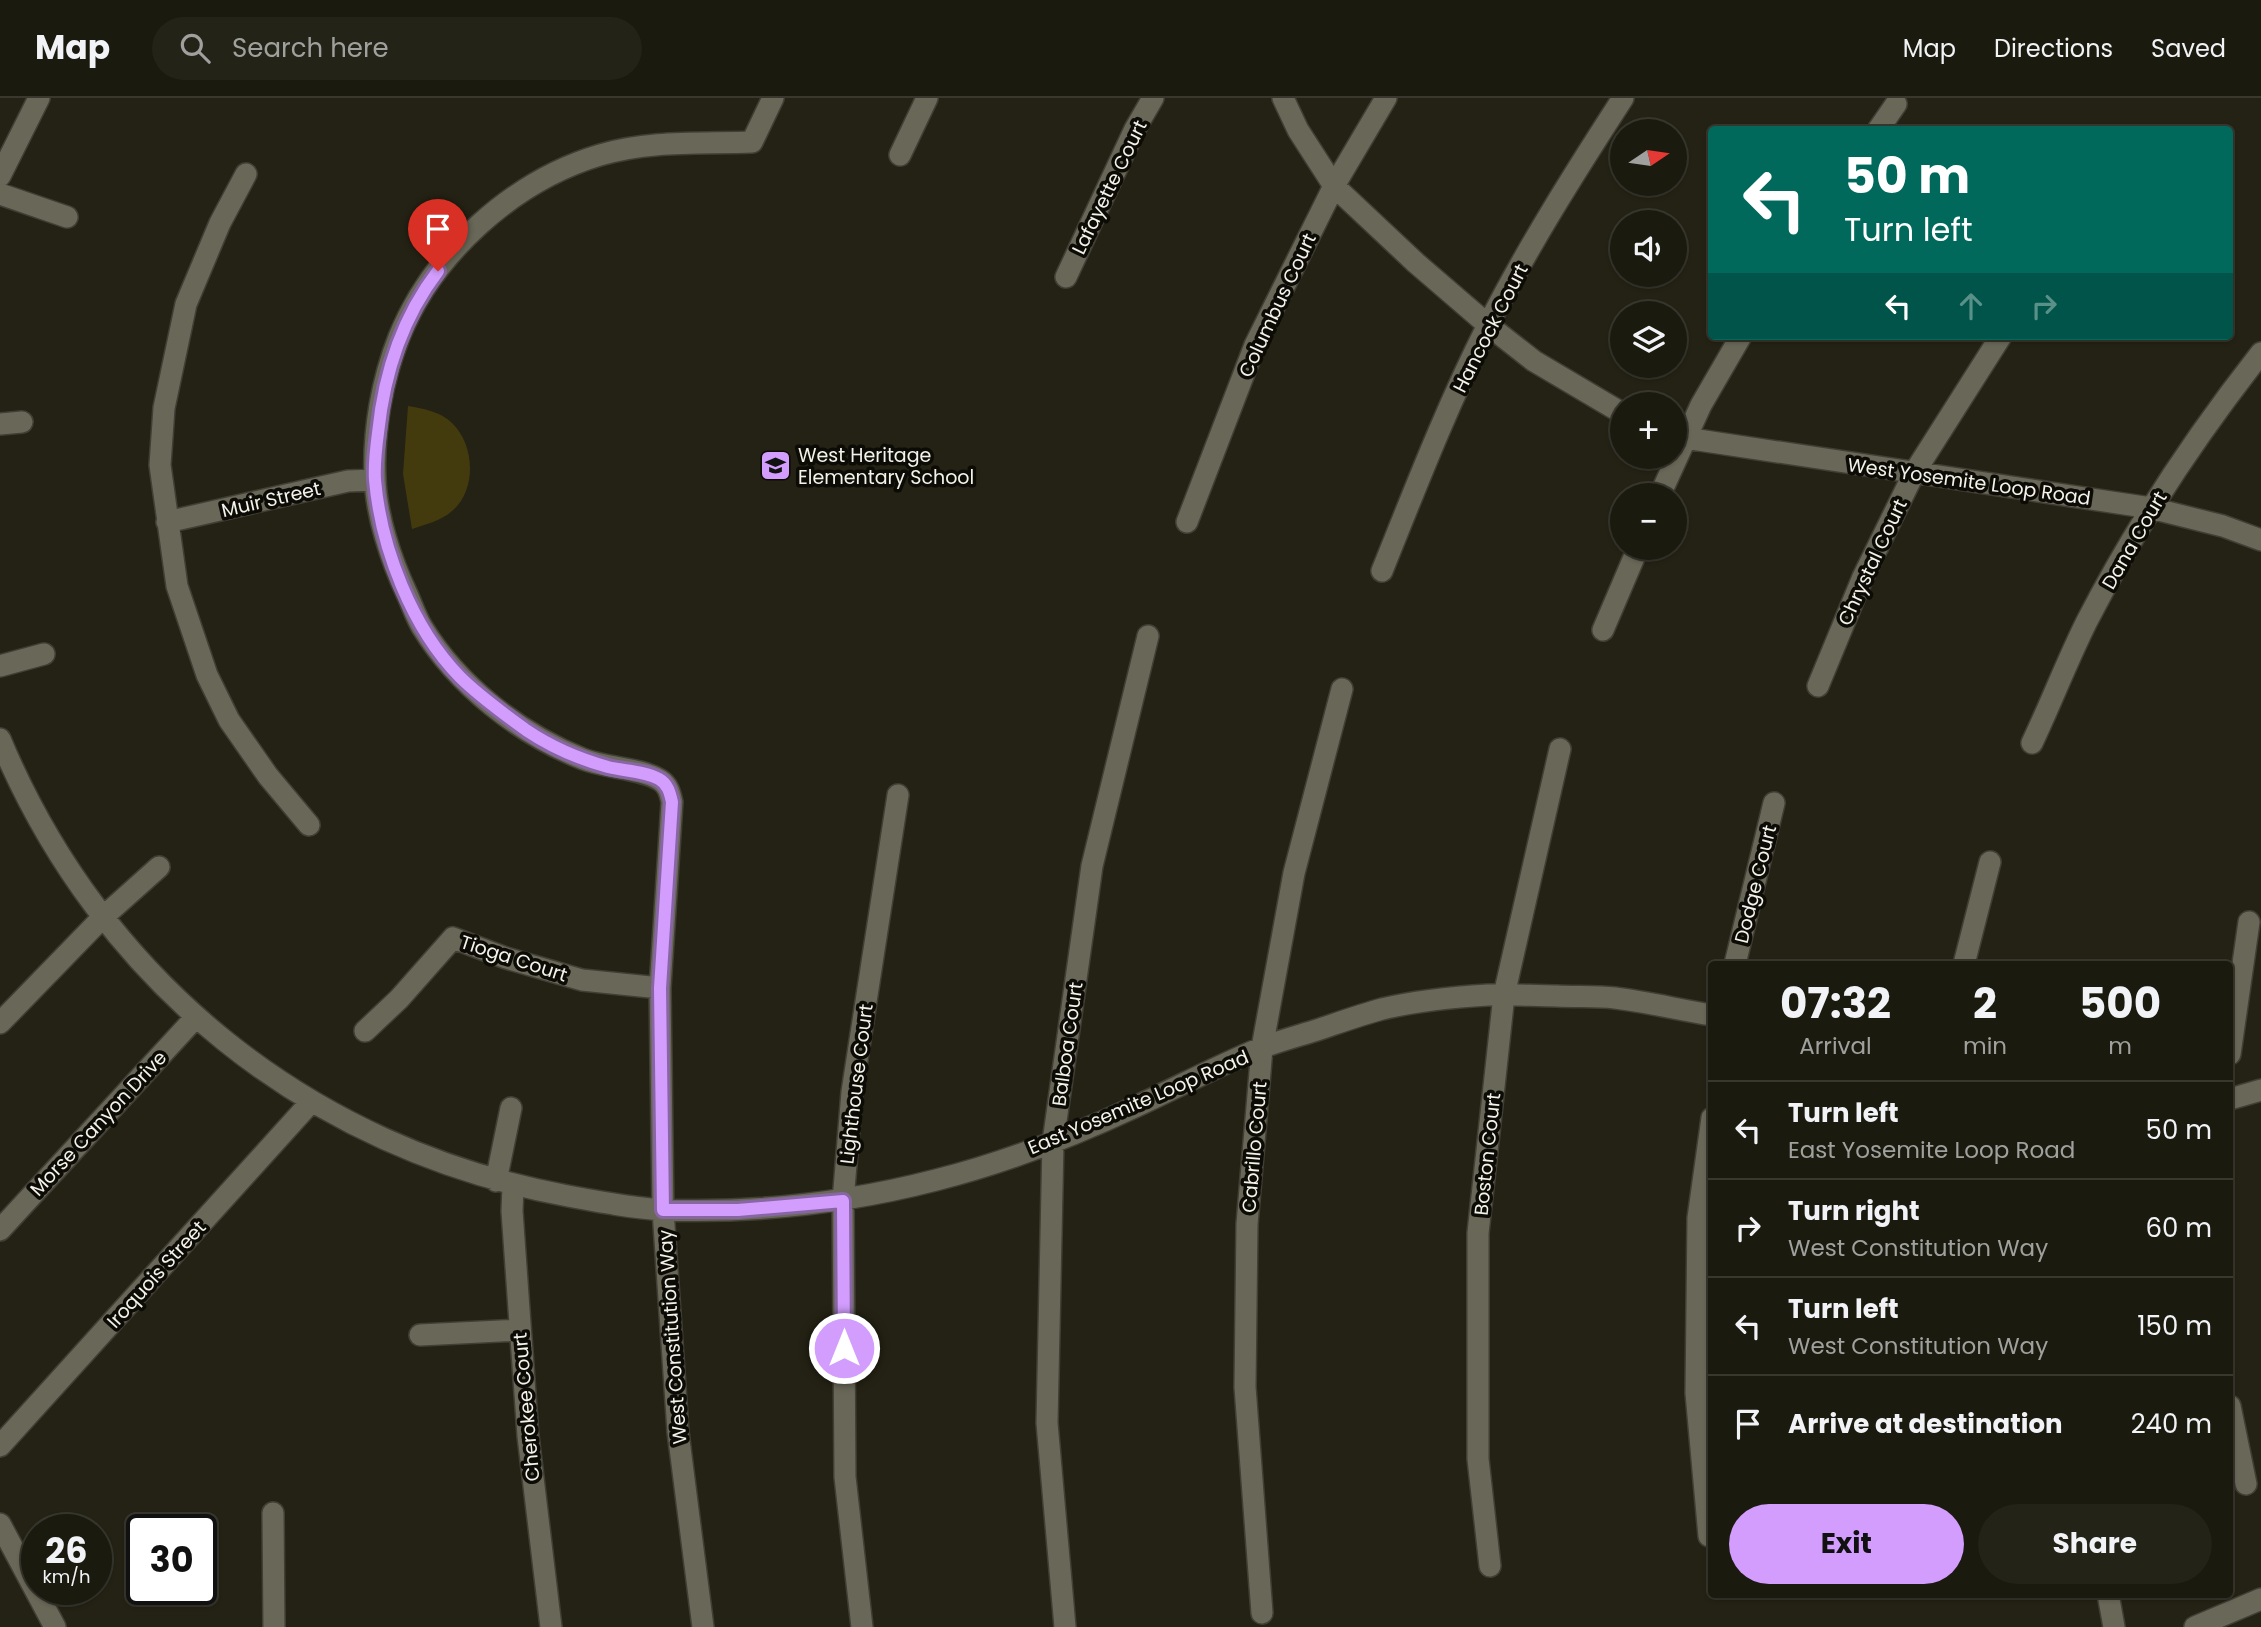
<!DOCTYPE html>
<html lang="en">
<head>
<meta charset="utf-8">
<style>
	body { margin:0; font-family:Poppins,sans-serif; background:#242318; color:#f1f3f6; height:100vh; display:flex; flex-direction:column; font-size:26px; white-space:nowrap }
	* { box-sizing:border-box; margin:0 }
	p { font-size:23px; color:#a0a19e }
	.icon { flex:none; width:38px; height:38px; fill:none; stroke:currentColor; stroke-width:2; stroke-linecap:round; stroke-linejoin:round }
	.map { position:relative; flex:1; overflow:hidden }
	.side { position:absolute; left:1708px; top:863px; width:525px; height:637px; display:flex; flex-direction:column; background:#1b1a0f; border-radius:7px; box-shadow:0 2px 5px #0004,0 0 0 2px #39382f }
	.side>* { flex:none }
	.guide { position:absolute; left:1708px; top:28px; width:525px; height:214px; border-radius:7px; box-shadow:0 2px 5px #0004,0 0 0 2px #39382f; background:#00695c; color:#fff; overflow:hidden }
	.needle { width:46px; rotate:77deg }
	.fabs { position:absolute; left:1610px; top:21px; display:grid; gap:14px }
	.fabs a { display:grid; place-items:center; width:77px; height:77px; border-radius:50%; background:#1b1a0f; box-shadow:0 2px 5px #0004,0 0 0 2px #39382f; font-size:35px }
	.speed { position:absolute; left:21px; top:1416px; display:flex; gap:14px; font-size:35px; font-weight:700; text-align:center }
	.speed>* { display:grid; place-content:center; width:91px; height:91px; border-radius:50%; background:#1b1a0f; box-shadow:0 2px 5px #0004,0 0 0 2px #39382f; line-height:1 }
	.speed small { font-size:18px; font-weight:400 }
	.speed .limit { border:4px solid #111; border-radius:10px; background:#fff; color:#111 }
	.pin { position:absolute; display:grid; place-items:center; width:60px; height:60px; color:#fff; margin:-72px -30px; border-radius:50% 50% 50% 0; rotate:-45deg; box-shadow:0 0 7px #0007 }
	.pin .icon { rotate:45deg }
	.me { position:absolute; width:77px; margin:-38px; rotate:0deg; stroke-linejoin:round; filter:drop-shadow(0 0 5px #0008) }
	.turn { display:flex; align-items:center; gap:24px; height:147px; padding:0 21px; font-size:32px }
	.turn .icon { width:91px; height:91px; stroke-width:2.5 }
	.turn b { display:block; font-size:49px; line-height:60px }
	.lanes { display:flex; align-items:center; height:66px; padding:0 21px; background:#0003; justify-content:center; gap:35px; direction:ltr }
	.lanes .off { opacity:.35 }
	.eta { display:flex; justify-content:space-evenly; align-items:center; height:119px; text-align:center }
	.eta b { font-size:42px; font-weight:700; line-height:49px }
	.action { display:flex; gap:14px; margin-top:auto; padding:14px 21px }
	.action a { flex:1; height:80px; border-radius:42px; background:#d29dfd; color:#111; font-size:28px; font-weight:700; line-height:80px; text-align:center }
	.action a+a { background:#242318; color:#f1f3f6 }
	ul { padding:0; list-style:none }
	li { display:flex; align-items:center; gap:21px; height:98px; padding:0 21px; border-top:2px solid #39382f }
	li div { flex:1 }
	li b { display:block; font-size:26px }
	li em { font-style:normal }
	header { display:flex; align-items:center; gap:42px; box-sizing:border-box; height:98px; padding:0 35px; background:#1b1a0f; border-bottom:2px solid #39382f }
	header strong { font-size:33px }
	nav { display:flex; gap:38px; margin-inline-start:auto; font-size:24px }
	.search { width:490px; height:63px; background:#242318; display:flex; align-items:center; gap:18px; box-sizing:border-box; padding:0 24px; border-radius:38px; color:#a0a19e; font-size:26px }
	.map>svg:first-child { display:block }
	.green { fill:#433b0e }
	.lines { fill:none; stroke-linecap:round; stroke-linejoin:round }
	.minor-casing { stroke:#403e35; stroke-width:24 }
	.tertiary-casing { stroke:#403e35; stroke-width:24 }
	.minor { stroke:#696757; stroke-width:21 }
	.tertiary { stroke:#696757; stroke-width:21 }
	.route-casing { stroke:#8866a4; stroke-width:18 }
	.route { stroke:#d29dfd; stroke-width:12 }
	.labels { text-anchor:middle; stroke-width:7; stroke-linejoin:round; paint-order:stroke }
	.street-label { font-size:19px; fill:#f4f2e9; stroke:#0c0b06 }
	.poi-label { font-size:19px; fill:#f4f2e9; stroke:#0c0b06; text-anchor:start }
</style>
</head>
<body>
<header>
<strong>Map</strong>
<div class="search"><svg class="icon" aria-label="search" viewBox="0 0 24 24"><circle cx="10" cy="10" r="6"/><path d="M15 15l6 6"/></svg>Search here</div>
<nav><a>Map</a><a>Directions</a><a>Saved</a></nav>
</header>
<div class="map">
<svg width="2261" height="1529" viewBox="0 0 2261 1529">
	<rect width="100%" height="100%" fill="#242214"/>
	<path class="green" d="M408,308C424,311 440,313 452,325C475,347 477,392 452,413C441,423 426,426 412,431L403,376Z"/>
	<g class="lines">
		<defs>
			<path id="minor" d="M1283,0L1298,32L1334,88L1416,165L1488,227L1534,263L1622,315
				M1878,32L1896,6
				M900,57L927,0
				M246,76L220,125L186,206L164,310L160,367L177,488L207,577L229,622L268,678L309,727
				M0,78L39,0
				M0,96L67,119
				M1066,179L1135,31L1153,0
				M0,326L22,324
				M1675,336L1685,340L2151,410L2223,428L2261,442
				M1660,397L1701,307L1741,238
				M167,424L348,383L375,382
				M1187,424L1255,247L1334,88L1386,0
				M1382,473C1415,391 1447,308 1487,229C1527,150 1575,74 1623,0
				M1603,532L1638,450
				M0,568L44,556
				M1818,588L1863,479L1914,375L2001,238
				M0,641C101,884 310,1051 568,1098C600,1104 632,1110 665,1112C756,1115 847,1105 936,1082C1004,1065 1073,1038 1137,1008C1178,989 1219,967 1261,950C1279,943 1298,938 1317,932C1338,925 1360,917 1382,911C1416,903 1454,899 1488,897C1511,896 1534,898 1557,898C1576,899 1596,898 1615,900C1648,904 1680,912 1712,917
				M2032,645C2051,605 2067,563 2087,523C2136,428 2195,339 2261,255
				M1735,866L1774,705
				M1964,866L1990,764
				M0,925L102,820L159,769
				M365,933L399,901L453,840L506,860L582,882L660,890
				M2230,956L2249,824
				M2230,1001L2261,992
				M496,1083L511,1010
				M513,1088L512,1113L528,1338L551,1529
				M0,1132L196,919
				M420,1237L519,1232
				M2230,1308L2246,1386
				M0,1348L311,1004
				M273,1415L274,1529
				M0,1426L55,1529
				M1709,1438L1696,1295L1698,1120L1712,1020
				M1490,1468L1478,1361V1135L1504,897L1560,651
				M2108,1496L2114,1529
				M1262,1515L1245,1289L1247,1126L1260,974L1262,950L1294,775L1342,591
				M703,1529L678,1334L663,1112L660,890L672,704C670,695 668,687 660,682C641,670 605,670 583,661C520,636 458,588 422,529C416,519 412,507 407,496C391,462 376,417 375,379C373,333 382,282 399,239C433,155 513,83 600,57C651,42 700,46 752,44L773,0
				M862,1529L845,1379L843,1103L852,994L898,697
				M1065,1529L1047,1325L1053,1044L1092,768L1148,538"/>
			<path id="tertiary" d="M2195,1529L2261,1501"/>
		</defs>
		<use href="#minor" class="minor-casing"/>
		<use href="#tertiary" class="tertiary-casing"/>
		<use href="#minor" class="minor"/>
		<use href="#tertiary" class="tertiary"/>
	</g>
	<g class="lines">
		<defs>
			<path id="route" d="M438,173C402,220 384,276 378,335C376,350 374,367 375,382C381,450 412,530 460,579C479,598 504,616 526,632C551,649 579,661 608,669C624,673 645,673 659,681C668,686 670,695 672,704L660,890L663,1112H738L843,1103L844,1250"/>
		</defs>
		<use href="#route" class="route-casing"/>
		<use href="#route" class="route"/>
	</g>
	<defs>
		<symbol id="school-square" viewBox="-11 -11 22 22"><rect x="-9" y="-9" width="18" height="18" rx="4" fill="#d29dfd" stroke="#0c0b06"/><path d="M0-5L7-2L0 1L-7-2ZM-4 1L0 2.5L4 1V4Q0 6-4 4Z" fill="#111"/></symbol>
	</defs>
	<g fill-rule="evenodd">
		<use href="#school-square" x="758" y="350" width="35" height="35"/>
	</g>
	<g class="labels">
		<g class="street-label">
			<text transform="translate(1109 89) rotate(-64)" y="7">Lafayette Court</text>
			<text transform="translate(1277 207) rotate(-65)" y="7">Columbus Court</text>
			<text transform="translate(1490 230) rotate(-63)" y="7">Hancock Court</text>
			<text transform="translate(1969 383) rotate(8)" y="7">West Yosemite Loop Road</text>
			<text transform="translate(271 401) rotate(-13)" y="7">Muir Street</text>
			<text transform="translate(2134 442) rotate(-60)" y="7">Dana Court</text>
			<text transform="translate(1872 464) rotate(-65)" y="7">Chrystal Court</text>
			<text transform="translate(1755 786) rotate(-76)" y="7">Dodge Court</text>
			<text transform="translate(514 860) rotate(18)" y="7">Tioga Court</text>
			<text transform="translate(1067 946) rotate(-82)" y="7">Balboa Court</text>
			<text transform="translate(856 986) rotate(-83)" y="7">Lighthouse Court</text>
			<text transform="translate(1138 1004) rotate(-23)" y="7">East Yosemite Loop Road</text>
			<text transform="translate(98 1025) rotate(-47)" y="7">Morse Canyon Drive</text>
			<text transform="translate(1254 1049) rotate(-85)" y="7">Cabrillo Court</text>
			<text transform="translate(1487 1056) rotate(-84)" y="7">Boston Court</text>
			<text transform="translate(156 1176) rotate(-48)" y="7">Iroquois Street</text>
			<text transform="translate(672 1239) rotate(-94)" y="7">West Constitution Way</text>
			<text transform="translate(526 1309) rotate(-95)" y="7">Cherokee Court</text>
		</g>
		<g class="poi-label">
			<text x="798" y="364">West Heritage<tspan x="798" dy="22">Elementary School</tspan></text>
		</g>
	</g>
</svg>
<div class="fabs">
<a><svg class="needle" viewBox="-14 -14 28 28"><path d="M0-13l5 13h-10z" fill="#e53935"/><path d="M0 13l5-13h-10z" fill="#a0a19e"/></svg></a>
<a><svg class="icon" aria-label="sound" viewBox="0 0 24 24"><path d="M4 9h4l5-4v14l-5-4H4zM17 9q2 3 0 6"/></svg></a>
<a><svg class="icon" aria-label="layers" viewBox="0 0 24 24"><path d="M12 4l9 5-9 5-9-5zM3 14l9 5 9-5"/></svg></a>
<a>+</a>
<a>−</a>
</div>
<div class="speed"><div>26<small>km/h</small></div><div class="limit">30</div></div>
<div class="pin" style="left:438px;top:173px;background:#d93025"><svg class="icon" aria-label="arrive" viewBox="0 0 24 24"><path d="M6 21V4h12l-3 4 3 4H6"/></svg></div>
<svg class="me" style="left:844px;top:1250px" viewBox="-20 -20 40 40"><circle r="17" fill="#d29dfd" stroke="#fff" stroke-width="3"/><path d="M0-11L8 9 0 5-8 9z" fill="#fff"/></svg>
<div class="guide">
<div class="turn"><svg class="icon" aria-label="left" viewBox="0 0 24 24"><path d="M17 20v-9H6M10 6l-5 5 5 5"/></svg><div><b>50 m</b>Turn left</div></div>
<div class="lanes"><svg class="icon" aria-label="left" viewBox="0 0 24 24"><path d="M17 20v-9H6M10 6l-5 5 5 5"/></svg><svg class="icon off" aria-label="ahead" viewBox="0 0 24 24"><path d="M12 20V5M6 11l6-6 6 6"/></svg><svg class="icon off" aria-label="right" viewBox="0 0 24 24"><path d="M7 20v-9h11M14 6l5 5-5 5"/></svg></div>
</div>
<section class="side">
<div class="eta">
<div><b>07:32</b><p>Arrival</p></div>
<div><b>2</b><p>min</p></div>
<div><b>500</b><p>m</p></div>
</div>
<ul>
<li><svg class="icon" aria-label="left" viewBox="0 0 24 24"><path d="M17 20v-9H6M10 6l-5 5 5 5"/></svg><div><b>Turn left</b><p>East Yosemite Loop Road</p></div><em>50 m</em></li>
<li><svg class="icon" aria-label="right" viewBox="0 0 24 24"><path d="M7 20v-9h11M14 6l5 5-5 5"/></svg><div><b>Turn right</b><p>West Constitution Way</p></div><em>60 m</em></li>
<li><svg class="icon" aria-label="left" viewBox="0 0 24 24"><path d="M17 20v-9H6M10 6l-5 5 5 5"/></svg><div><b>Turn left</b><p>West Constitution Way</p></div><em>150 m</em></li>
<li><svg class="icon" aria-label="arrive" viewBox="0 0 24 24"><path d="M6 21V4h12l-3 4 3 4H6"/></svg><div><b>Arrive at destination</b></div><em>240 m</em></li>
</ul>
<div class="action"><a>Exit</a><a>Share</a></div>
</section>
</div>
</body>
</html>
